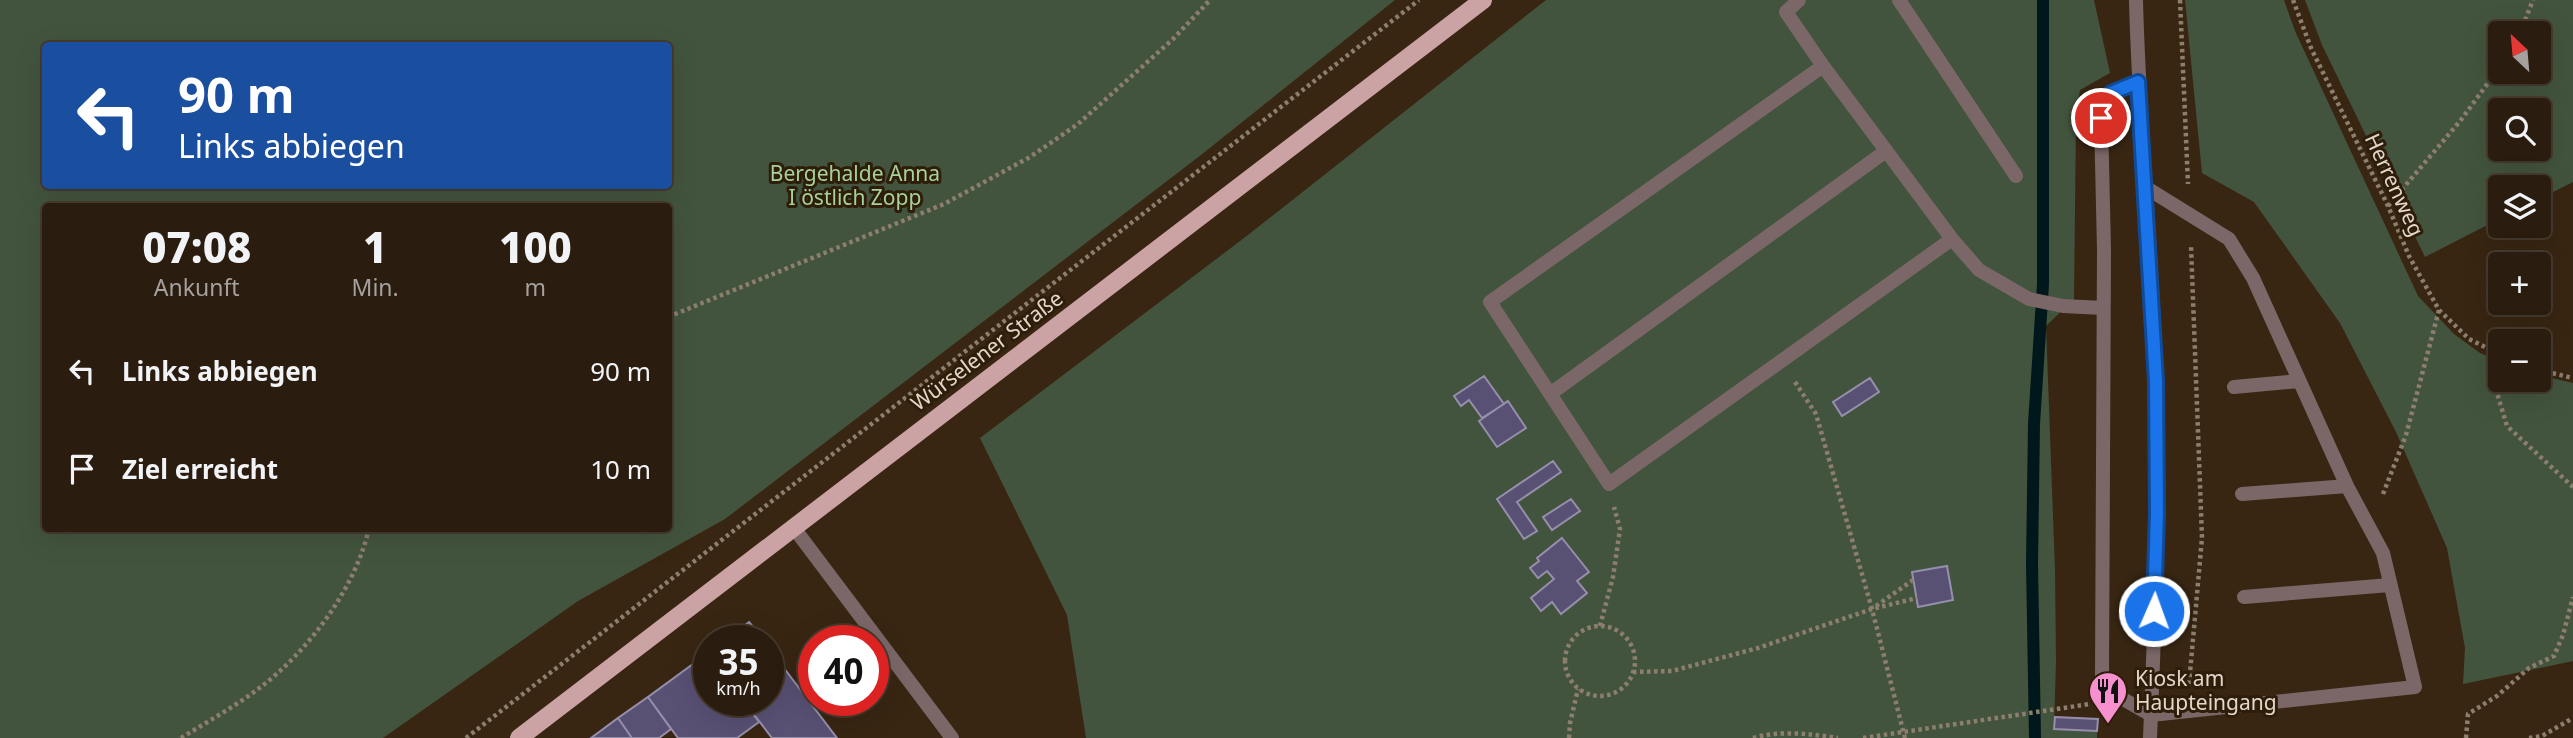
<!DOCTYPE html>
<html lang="de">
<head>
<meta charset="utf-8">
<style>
	body { margin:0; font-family:"Noto Sans",sans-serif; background:#322517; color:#f1f3f6; height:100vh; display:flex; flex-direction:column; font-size:26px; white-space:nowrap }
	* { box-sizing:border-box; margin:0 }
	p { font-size:23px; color:#a5a19e }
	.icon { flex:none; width:38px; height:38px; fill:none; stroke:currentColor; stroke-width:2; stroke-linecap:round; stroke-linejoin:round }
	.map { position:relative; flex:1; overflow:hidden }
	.details { position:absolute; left:42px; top:203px; width:630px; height:329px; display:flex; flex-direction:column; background:#2a1c0e; border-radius:7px; box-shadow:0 7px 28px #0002,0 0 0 2px #463a2e }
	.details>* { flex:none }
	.banner { position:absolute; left:42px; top:42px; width:630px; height:147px; border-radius:7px; box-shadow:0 7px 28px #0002,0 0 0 2px #463a2e; background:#1a4fa0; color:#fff; overflow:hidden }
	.needle { width:46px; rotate:334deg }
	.buttons { position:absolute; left:2488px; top:21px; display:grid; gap:14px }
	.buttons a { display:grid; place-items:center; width:63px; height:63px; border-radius:7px; background:#2a1c0e; box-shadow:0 7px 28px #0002,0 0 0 2px #463a2e; font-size:35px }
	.speed { position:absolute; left:693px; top:625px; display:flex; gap:14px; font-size:35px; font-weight:700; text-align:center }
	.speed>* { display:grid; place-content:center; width:91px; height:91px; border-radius:50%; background:#2a1c0e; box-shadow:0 7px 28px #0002,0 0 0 2px #463a2e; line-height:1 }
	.speed small { font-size:18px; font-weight:400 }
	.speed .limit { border:10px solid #d22; background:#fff; color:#111 }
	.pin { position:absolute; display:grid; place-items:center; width:60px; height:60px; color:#fff; margin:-30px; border:4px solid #fff; border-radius:50%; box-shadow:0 2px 7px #0007 }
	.me { position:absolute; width:77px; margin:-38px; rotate:2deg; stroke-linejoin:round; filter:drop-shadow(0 0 5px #0008) }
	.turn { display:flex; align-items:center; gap:24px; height:147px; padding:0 21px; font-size:32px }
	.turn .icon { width:91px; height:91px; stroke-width:2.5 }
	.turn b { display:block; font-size:49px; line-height:60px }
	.eta { display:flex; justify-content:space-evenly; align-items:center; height:119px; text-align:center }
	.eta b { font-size:42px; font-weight:800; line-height:49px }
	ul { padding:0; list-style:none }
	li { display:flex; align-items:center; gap:21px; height:98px; padding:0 21px }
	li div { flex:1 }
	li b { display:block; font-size:26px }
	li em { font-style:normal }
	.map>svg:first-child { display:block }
	.green { fill:#43543e; fill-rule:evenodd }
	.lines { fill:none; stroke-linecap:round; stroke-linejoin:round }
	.stream { stroke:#00171c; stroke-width:12 }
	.building { fill:#595174; stroke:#958fac; stroke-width:2 }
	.path { stroke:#8d7f6e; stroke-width:4.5; stroke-dasharray:3.5 3.5; stroke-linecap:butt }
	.service { stroke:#7b6768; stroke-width:14 }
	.tertiary { stroke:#7b6768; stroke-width:14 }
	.primary { stroke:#cca3a5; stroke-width:18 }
	.route-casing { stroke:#114b97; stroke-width:18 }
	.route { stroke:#1a73e8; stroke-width:12 }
	.labels { text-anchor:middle; stroke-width:6; stroke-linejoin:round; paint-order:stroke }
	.park-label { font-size:21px; fill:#a6d19b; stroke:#2e1d08 }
	.street-label { font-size:21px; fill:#e2d7ca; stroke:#2e1d08 }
	.poi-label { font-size:21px; fill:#e2d7ca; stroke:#2e1d08; text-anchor:start }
</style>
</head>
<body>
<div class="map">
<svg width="2573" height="738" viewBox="0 0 2573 738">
	<rect width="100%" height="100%" fill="#382612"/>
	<path class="green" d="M0,0H1395L1201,155L725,519L578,601L383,738H0ZM46,46H668V186H46ZM668,206V528H46V206Z
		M1546,0H2094L2110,73L2080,90L2076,118L2074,299L2046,326L2055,570L2056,661L2054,728L2097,731V738H1086L1067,615L980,438L1248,235Z
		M2185,0H2284L2295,31L2418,296L2454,334L2480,353L2501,362V380H2539V375L2573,383V661L2463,684L2465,648L2447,548L2396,432L2340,323L2254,202L2202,173Z
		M2305,0H2573V182L2539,199V187H2501V218L2425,257L2322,45ZM2501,33H2539V72H2501ZM2501,110H2539V149H2501Z"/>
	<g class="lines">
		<path class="stream" d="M2035,738L2032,563L2034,424L2043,284V0"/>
	</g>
	<path class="building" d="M1484,376L1504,404L1482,418L1469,400L1461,406L1454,396Z
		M1870,378L1879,392L1842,416L1833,402Z
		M1508,401L1526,428L1497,447L1479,421Z
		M1553,461L1561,472L1517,502L1537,531L1524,539L1497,499Z
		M1571,499L1580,511L1552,530L1543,517Z
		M1562,538L1589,572L1577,581L1587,593L1561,614L1552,602L1541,611L1531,598L1554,579L1547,571L1538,578L1530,568L1539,561L1537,558Z
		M1947,566L1953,600L1918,607L1912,572Z
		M749,622L764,640H725Z
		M768,647L837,738H772L743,700H768Z
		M708,653L709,700H742L759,722L737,738H678L648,697Z
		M648,697L671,729L659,738H632L618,718Z
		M2055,717L2098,719L2097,731L2054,729Z
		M618,718L632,738H591Z"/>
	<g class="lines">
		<path class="path" d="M2180,0L2188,184
			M2293,0L2311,48L2388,206L2409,256L2439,310L2469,339L2501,355
			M2520,33L2533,0
			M2388,206L2461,120L2501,65
			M668,317L944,204L1030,157L1078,124L1173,39L1210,0
			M2499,354L2494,383L2507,426L2573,487
			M2539,370L2573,378
			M1795,382L1816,414L1872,609L1905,738
			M2383,494L2406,435L2439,310
			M1876,606L1913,580
			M1600,626L1613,577L1620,529L1614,507
			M1565 661a35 35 0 1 1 70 0a35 35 0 1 1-70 0Z
			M1633,672L1672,671L1758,648L1872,609L1917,598
			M2189,684L2202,538L2191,246
			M181,738C207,722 234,707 258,689C307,653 356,588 369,528
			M466,738L1419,0
			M1569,738L1570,723L1578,689
			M1753,738C1780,730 1811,734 1838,738
			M1863,738L2090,704
			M2466,738L2468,714L2497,696L2529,668L2554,656L2563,635L2573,597
			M2529,738L2542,736L2573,718"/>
		<path class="service" d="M1799,0L1786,12L1823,66
			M1899,0L2016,176
			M2138,82L2111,93L2101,118L2104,250L2102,677L2123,699L2151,715L2415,687L2383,553L2347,486L2253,278L2229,239L2145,187
			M1952,239L1609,484L1490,302L1823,66L1952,239L1979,270L2029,299L2063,306L2103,308
			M2234,387L2299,381
			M1550,394L1886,151
			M2242,494L2347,486
			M794,528L952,738
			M2244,597L2390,585"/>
		<path class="tertiary" d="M2136,0C2139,128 2153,255 2156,382C2159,501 2155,620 2150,738"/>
		<path class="primary" d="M519,738L1483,0"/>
	</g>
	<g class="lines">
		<defs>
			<path id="route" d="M2101,118L2111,93L2138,82L2156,381L2157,513L2154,611"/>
		</defs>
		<use href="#route" class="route-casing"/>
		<use href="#route" class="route"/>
	</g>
	<defs>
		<symbol id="restaurant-pin" viewBox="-11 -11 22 30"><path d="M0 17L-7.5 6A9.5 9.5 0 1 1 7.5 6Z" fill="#f790ce" stroke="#2e1d08"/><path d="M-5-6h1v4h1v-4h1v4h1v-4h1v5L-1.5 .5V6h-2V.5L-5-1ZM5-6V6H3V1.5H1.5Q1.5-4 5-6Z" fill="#111"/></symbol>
	</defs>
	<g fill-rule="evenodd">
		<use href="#restaurant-pin" x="2086" y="669" width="44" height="60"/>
	</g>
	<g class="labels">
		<g class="park-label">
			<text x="855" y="181">Bergehalde Anna<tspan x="855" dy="24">I östlich Zopp</tspan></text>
		</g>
		<g class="street-label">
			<text transform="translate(2394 185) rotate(65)" y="7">Herrenweg</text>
			<text transform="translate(987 351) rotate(-37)" y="7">Würselener Straße</text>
		</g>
		<g class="poi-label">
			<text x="2135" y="686">Kiosk am<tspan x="2135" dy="24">Haupteingang</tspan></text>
		</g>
	</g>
</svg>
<div class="buttons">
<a><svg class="needle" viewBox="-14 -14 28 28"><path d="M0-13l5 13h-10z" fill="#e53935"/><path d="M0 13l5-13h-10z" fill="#a5a19e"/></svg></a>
<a><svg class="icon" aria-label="search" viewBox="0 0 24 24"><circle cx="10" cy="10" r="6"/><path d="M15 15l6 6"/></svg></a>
<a><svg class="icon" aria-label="layers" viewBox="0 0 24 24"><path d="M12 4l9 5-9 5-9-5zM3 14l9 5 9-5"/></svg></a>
<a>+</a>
<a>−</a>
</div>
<div class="speed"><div>35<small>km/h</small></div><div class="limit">40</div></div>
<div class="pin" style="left:2101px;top:118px;background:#d93025"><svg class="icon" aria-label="arrive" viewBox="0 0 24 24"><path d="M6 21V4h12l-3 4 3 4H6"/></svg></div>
<svg class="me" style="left:2154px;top:611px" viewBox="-20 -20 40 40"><circle r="17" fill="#1a73e8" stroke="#fff" stroke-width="3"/><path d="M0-11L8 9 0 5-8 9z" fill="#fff"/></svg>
<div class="banner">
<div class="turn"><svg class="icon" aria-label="left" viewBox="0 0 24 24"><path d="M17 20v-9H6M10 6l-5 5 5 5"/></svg><div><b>90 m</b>Links abbiegen</div></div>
</div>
<section class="details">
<div class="eta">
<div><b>07:08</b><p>Ankunft</p></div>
<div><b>1</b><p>Min.</p></div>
<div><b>100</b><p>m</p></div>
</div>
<ul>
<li><svg class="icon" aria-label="left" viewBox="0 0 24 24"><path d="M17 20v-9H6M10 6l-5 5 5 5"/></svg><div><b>Links abbiegen</b></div><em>90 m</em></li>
<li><svg class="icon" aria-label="arrive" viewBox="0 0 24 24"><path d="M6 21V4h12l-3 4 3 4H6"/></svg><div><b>Ziel erreicht</b></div><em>10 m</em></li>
</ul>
</section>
</div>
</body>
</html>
